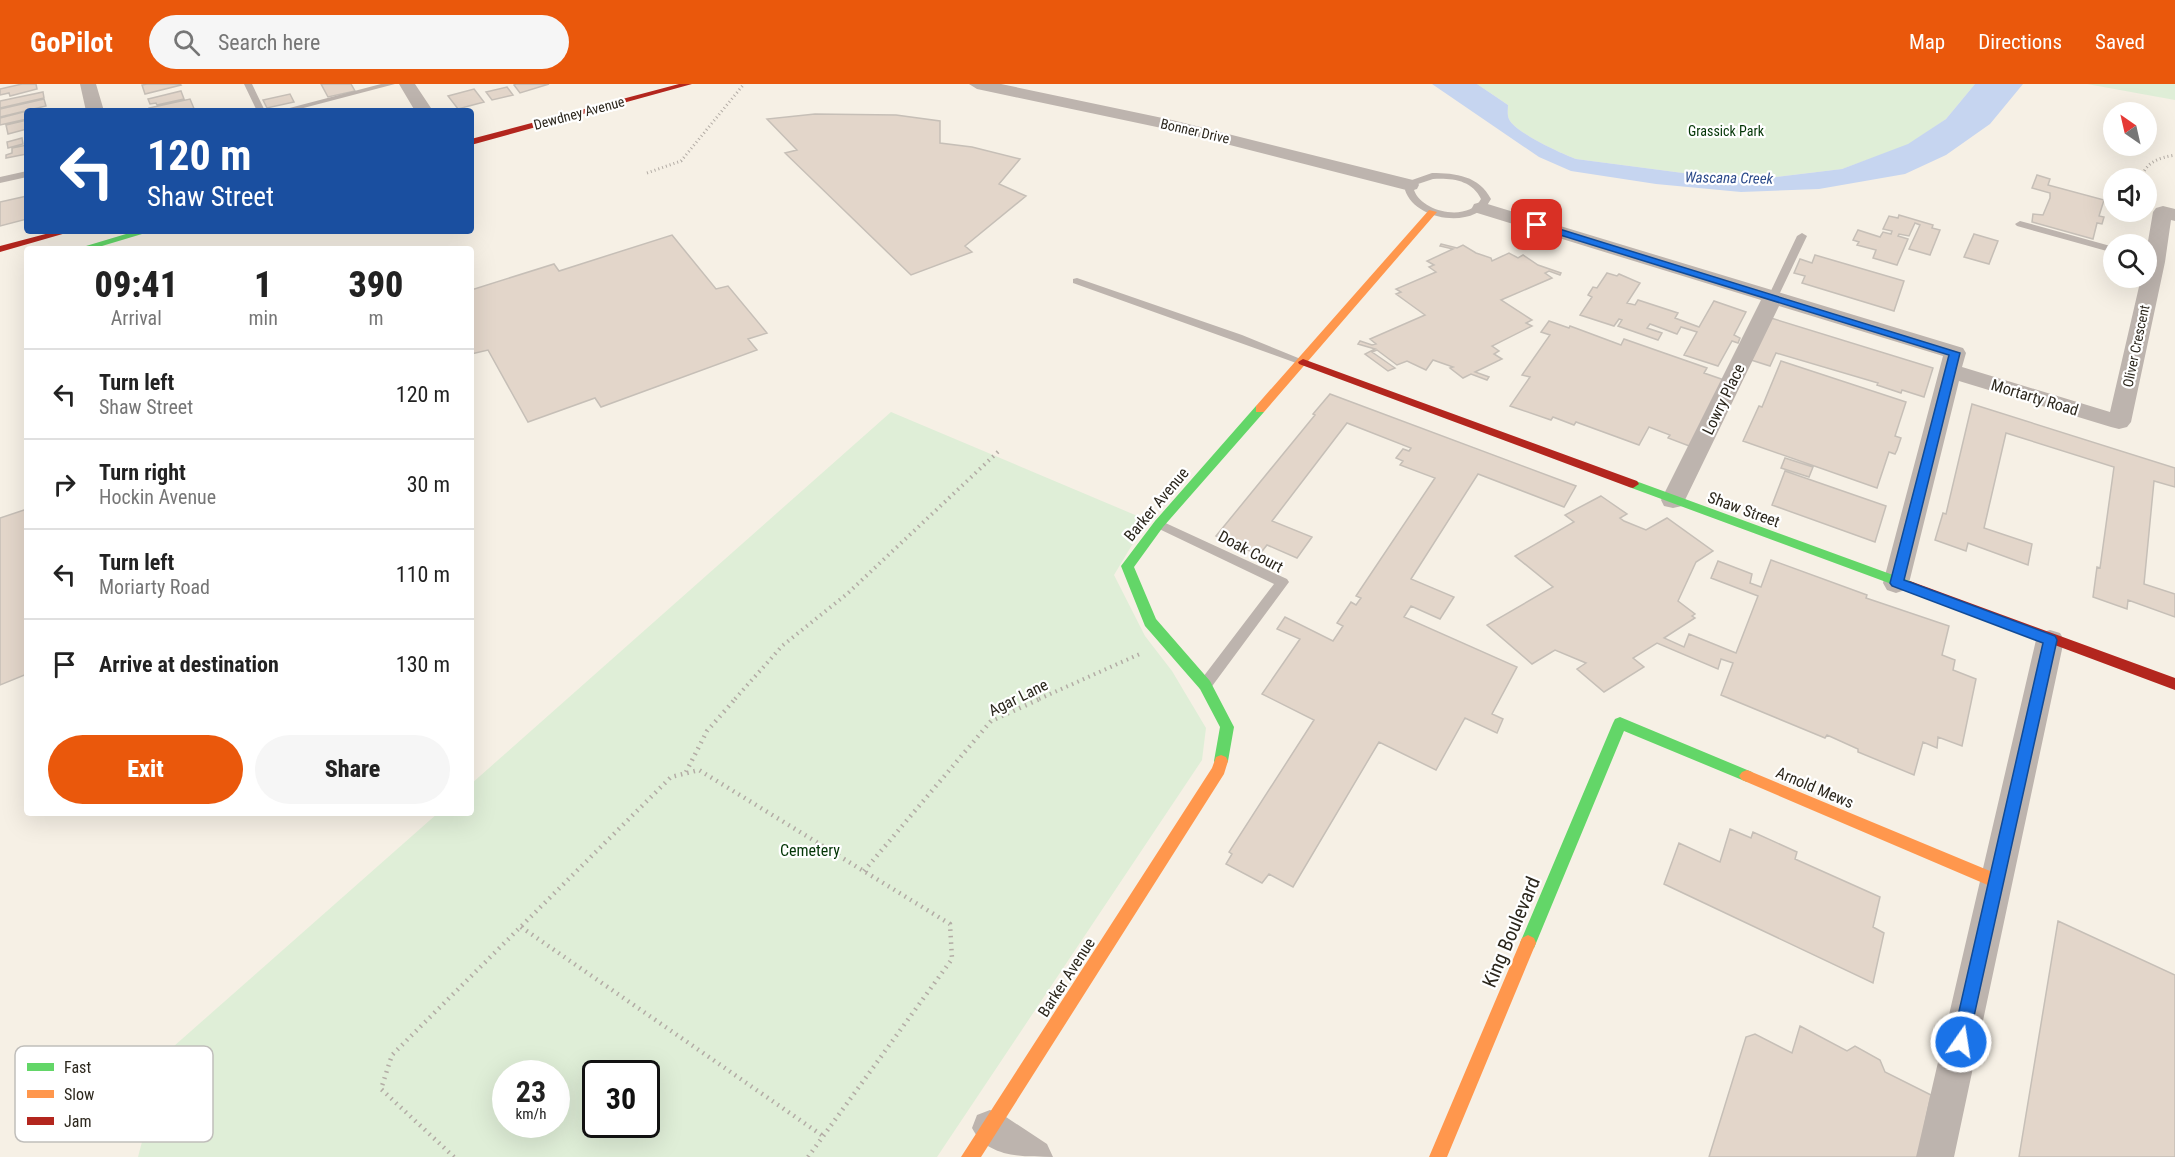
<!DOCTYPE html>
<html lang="en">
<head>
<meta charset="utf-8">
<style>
	body { margin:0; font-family:"Roboto Condensed",sans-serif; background:#f6f6f6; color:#222; height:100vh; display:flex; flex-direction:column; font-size:22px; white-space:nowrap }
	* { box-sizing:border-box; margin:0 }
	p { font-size:20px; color:#767676 }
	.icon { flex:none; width:33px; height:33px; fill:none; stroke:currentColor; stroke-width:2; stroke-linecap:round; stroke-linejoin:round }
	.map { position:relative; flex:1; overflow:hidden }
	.panel { position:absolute; left:24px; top:162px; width:450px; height:570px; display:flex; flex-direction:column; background:#fff; border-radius:6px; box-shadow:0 6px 24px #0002 }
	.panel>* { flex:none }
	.hud { position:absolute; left:24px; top:24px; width:450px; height:126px; border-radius:6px; box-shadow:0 6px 24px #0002; background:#1a4fa0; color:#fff; overflow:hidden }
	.needle { width:39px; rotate:326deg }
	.controls { position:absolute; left:2103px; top:18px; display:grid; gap:12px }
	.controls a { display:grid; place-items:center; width:54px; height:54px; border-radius:50%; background:#fff; box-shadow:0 6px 24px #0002; font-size:30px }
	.speed { position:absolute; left:492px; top:976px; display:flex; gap:12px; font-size:30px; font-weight:700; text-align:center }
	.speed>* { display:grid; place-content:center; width:78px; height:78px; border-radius:50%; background:#fff; box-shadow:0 6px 24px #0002; line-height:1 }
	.speed small { font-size:15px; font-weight:400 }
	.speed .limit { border:3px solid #111; border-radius:9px; background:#fff; color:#111 }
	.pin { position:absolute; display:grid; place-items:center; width:51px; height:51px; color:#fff; margin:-26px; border-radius:12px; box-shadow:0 3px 9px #0006 }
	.me { position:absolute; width:66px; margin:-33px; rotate:13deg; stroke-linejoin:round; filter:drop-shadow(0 0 4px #0008) }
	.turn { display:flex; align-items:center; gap:21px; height:126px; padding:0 24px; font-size:27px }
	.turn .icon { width:78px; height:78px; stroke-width:2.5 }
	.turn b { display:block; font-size:42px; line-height:51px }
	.eta { display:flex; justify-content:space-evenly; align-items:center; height:102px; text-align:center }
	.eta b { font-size:36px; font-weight:800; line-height:42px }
	.cta { display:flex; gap:12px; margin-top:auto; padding:12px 24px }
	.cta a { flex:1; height:69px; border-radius:36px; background:#ea580c; color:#fff; font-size:24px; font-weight:800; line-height:69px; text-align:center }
	.cta a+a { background:#f6f6f6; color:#222 }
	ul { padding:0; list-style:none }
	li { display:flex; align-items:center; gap:18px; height:90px; padding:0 24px; border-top:2px solid #e0e0e0 }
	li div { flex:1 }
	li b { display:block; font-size:22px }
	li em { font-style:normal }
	header { display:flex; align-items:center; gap:36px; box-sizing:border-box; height:84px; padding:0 30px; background:#ea580c; color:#fff }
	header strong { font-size:28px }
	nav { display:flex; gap:33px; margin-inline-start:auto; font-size:21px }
	.search { width:420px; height:54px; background:#f6f6f6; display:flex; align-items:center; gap:15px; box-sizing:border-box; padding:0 21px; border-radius:33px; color:#767676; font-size:22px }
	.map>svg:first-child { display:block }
	.green { fill:#dfeed7; fill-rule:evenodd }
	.water { fill:#c6d5f0 }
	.building { fill:#e3d6ca; stroke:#c6bfb7; stroke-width:1.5 }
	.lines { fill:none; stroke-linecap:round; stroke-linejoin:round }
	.path-far2 { stroke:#b3aca5; stroke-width:3; stroke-dasharray:1 3; stroke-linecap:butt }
	.path-far1 { stroke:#b3aca5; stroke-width:4; stroke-dasharray:1.5 4.5; stroke-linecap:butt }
	.path { stroke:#b3aca5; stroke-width:4.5; stroke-dasharray:1.5 5; stroke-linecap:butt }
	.lane { fill:#bdb4ae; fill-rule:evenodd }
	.street { fill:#bdb4ae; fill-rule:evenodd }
	.fast { fill:#63d668; fill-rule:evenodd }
	.slow { fill:#ff974d; fill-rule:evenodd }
	.jam { fill:#b3261e; fill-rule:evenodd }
	.route { fill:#1a73e8; stroke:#114b97; stroke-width:1.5 }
	.labels { text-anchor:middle; stroke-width:4.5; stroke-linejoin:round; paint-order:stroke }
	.far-street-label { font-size:14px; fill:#2c271d; stroke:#fff }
	.far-park-label { font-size:14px; fill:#033506; stroke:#fff }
	.far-water-label { font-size:15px; font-style:italic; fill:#2c4b8b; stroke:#fff }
	.street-label { font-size:16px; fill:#2c271d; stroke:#fff }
	.park-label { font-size:16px; fill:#033506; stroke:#fff }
	.near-street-label { font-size:20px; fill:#2c271d; stroke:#fff }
	.key { fill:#fff; stroke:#c0bebb; stroke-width:1.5 }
	.key-label { font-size:16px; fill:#2c271d }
</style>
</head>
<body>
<header>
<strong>GoPilot</strong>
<div class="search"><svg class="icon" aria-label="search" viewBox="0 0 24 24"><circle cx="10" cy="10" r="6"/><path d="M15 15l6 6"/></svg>Search here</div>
<nav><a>Map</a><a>Directions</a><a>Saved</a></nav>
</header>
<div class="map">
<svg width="2175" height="1073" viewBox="0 0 2175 1073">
	<rect width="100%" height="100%" fill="#f6f0e5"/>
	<path class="green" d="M1477,0H1975L1946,35L1908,61L1842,85L1767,94L1706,92L1576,75C1562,70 1514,48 1509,35C1507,31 1508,25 1508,21Z
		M2087,0H2175V16Z
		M891,328L1147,436L1114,491L1145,552L1172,587L1206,644L1202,676L937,1073H138L165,970L438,729H471V700ZM506,990H556V1041H506ZM596,990H646V1041H596Z"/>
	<path class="water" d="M1432,0H1477L1508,21C1508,25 1507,31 1509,35C1514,48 1562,70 1576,75L1706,92L1767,94L1842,85L1908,60L1946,35L1975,0H2023L1990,40L1946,71L1905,90L1819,105L1741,108L1656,100L1571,87L1539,73Z"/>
	<path class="building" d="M22,0H36L37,5L10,12L9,9L0,11V5Z
		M147,0H180L181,1L145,10L142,1Z
		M321,0H351L355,7L328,13Z
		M549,0L520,9L514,1L516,0Z
		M507,3L513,11L492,16L486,8Z
		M474,5L484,18L458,25L448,12Z
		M181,7L184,15L157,21L156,19L150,20L148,15Z
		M43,8L44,14L0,24V17Z
		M290,10L294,18L267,24L263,16Z
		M44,15L46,22L0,33V25Z
		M190,15L195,27H150L149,24Z
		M27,27V35L0,41V34Z
		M815,30L896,31L940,37V59L972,63L1020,75L999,100L1026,112L965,162L972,168L911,191L785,69L797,66L767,35Z
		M27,36V45L8,50L6,41Z
		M22,54L23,60L8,64L7,58Z
		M27,61V70L6,74V71L12,69V64Z
		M2037,91L2050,95L2048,101L2104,116L2099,132L2104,133L2102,140L2097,139L2093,155L2032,138L2033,130L2043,131L2050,114V109L2032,104Z
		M27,112V135L0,142V118Z
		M1899,131L1933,141L1932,144L1940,146L1930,171L1909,165L1920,141L1915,139L1909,152L1899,150L1898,152L1908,155L1897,181L1873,174L1876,166L1857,161L1859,158L1853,156L1858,146L1880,153L1883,148L1891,150L1892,147L1883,145L1889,132L1898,134Z
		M1974,150L1998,157L1989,180L1964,173Z
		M672,151L716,205L728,202L767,249L748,255L757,266L601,323L595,314L528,338L488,266L471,270V206L554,180L559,187Z
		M1441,160L1457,164L1463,161L1476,169L1491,174L1492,177L1509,169L1518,174L1523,171L1538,181L1561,189L1560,191L1549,187L1545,189L1552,194L1501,216L1532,236L1526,239L1532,242L1492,262L1499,267L1494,270L1502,275L1475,288L1489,293L1487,296L1471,290L1463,294L1450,284L1453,283L1433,276L1426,286L1407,277L1397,281L1377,266L1372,268L1395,284L1388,287L1365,270L1375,265L1358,260L1360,257L1372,261L1376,260L1370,255L1425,231L1396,210L1401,208L1396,205L1436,188L1429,183L1434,181L1427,177L1453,165L1440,162Z
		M1815,171L1904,197L1894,227L1802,199L1805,192L1794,189L1800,175L1812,179Z
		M1607,189L1617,192L1619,190L1640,199L1627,219L1635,221L1638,216L1678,229L1675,234L1699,243L1714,217L1746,228L1734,251L1740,254L1738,259L1732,257L1718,282L1684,271L1697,248L1681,243L1677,250L1650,240L1647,244L1662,249L1658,256L1618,242L1622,236L1619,235L1614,242L1580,231L1592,213L1588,211L1593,203L1597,204Z
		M1771,234L1933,284L1924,313L1902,306L1901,309L1877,301L1878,299L1776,269L1770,282L1751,276Z
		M1549,237L1569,244L1570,242L1621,261L1624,255L1707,284L1704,289L1727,297L1692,363L1668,354L1670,351L1649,343L1639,361L1576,338L1574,341L1553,333L1551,336L1510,322L1530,293L1522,291L1550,251L1541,248Z
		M1781,277L1906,318L1895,352L1901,354L1897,366L1895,370L1889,368L1877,404L1743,357L1759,322L1762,323Z
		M1330,310L1576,402L1564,423L1478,390L1411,495L1454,513L1440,535L1411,522L1404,533L1517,583L1492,630L1503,635L1497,649L1465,634L1436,686L1379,658L1293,803L1269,790L1262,799L1226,780L1232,770L1229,768L1314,636L1262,610L1300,555L1277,545L1285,533L1333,557L1343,542L1337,539L1351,518L1356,521L1361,514L1356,512L1435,394L1400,381L1403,377L1396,374L1403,365L1409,367L1411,364L1347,339L1272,437L1312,453L1297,474L1267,461L1259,471L1216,452L1315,331L1313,330Z
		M1972,320L2175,384V403L2154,397L2144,500L2175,510V533L2128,516L2127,525L2093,513L2097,483L2100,484L2114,383L2006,349L1984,444L2032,460L2028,481L1968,459L1966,467L1935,456L1943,429L1946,430Z
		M1785,374L1813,383L1809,393L1781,384Z
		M1785,387L1886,422L1875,458L1772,421Z
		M1601,412L1627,430L1620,434L1624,437L1646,446L1667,434L1713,467L1696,478L1678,517L1695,530L1692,532L1695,534L1664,554L1684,563L1689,550L1736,569L1758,512L1711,494L1718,477L1752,490L1750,499L1761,503L1771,476L1867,511L1866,514L1949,542L1942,571L1955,576L1953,586L1976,595L1962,662L1938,653L1937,664L1923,658L1914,691L1858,668V665L1827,651L1825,654L1721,611L1733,579L1721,575L1718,585L1657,559L1633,574L1644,583L1604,608L1577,585L1586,579L1555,566L1532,580L1487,541L1553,503L1515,472L1574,438L1565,431Z
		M27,425V590L0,601V434Z
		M1730,745L1751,754L1753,748L1797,768L1795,775L1880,813L1873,843L1884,849L1873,899L1664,800L1679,759L1720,778Z
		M2058,837L2175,891V1073H2019Z
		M1800,942L1847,967L1855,962L1880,976L1885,988L1931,1011L1918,1073H1709L1746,953L1755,950L1792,969Z"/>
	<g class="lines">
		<path class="path-far2" d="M647,89L681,77L744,0
			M2141,94C2147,77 2159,74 2175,71"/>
		<path class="path-far1" d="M735,615L782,562L847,510L1001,365
			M1039,615L1142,569"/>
		<path class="path" d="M686,688L707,647L736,614
			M864,787L991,637L1042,614
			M521,843L823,1052
			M454,1073L381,1005L392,971L671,693L699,686L950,840L952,875L808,1073"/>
		<path class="lane" d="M244,0H252L265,27H257Z
			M381,0H395L292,27H278Z
			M27,87V93L0,99V93Z
			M1432,89C1456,89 1479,92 1491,115C1475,146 1415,137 1405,106L1412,96ZM1433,95C1452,94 1472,96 1481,115C1469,138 1422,129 1414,106L1418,100Z
			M2020,137L2114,163V169L2017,142L2015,140Z
			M1802,149L1807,152L1778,213L1773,216L1769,215L1768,213L1797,152Z
			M1077,194L1242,251L1308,278L1303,281L1299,280L1073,199V195Z
			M1159,436L1287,495L1289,498L1210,605H1200L1198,601L1200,597L1274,500L1155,443L1153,440Z"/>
		<path class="street" d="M80,0H96L104,27H86Z
			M399,0H415L433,27H415Z
			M969,0H1001L1172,36L1417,97L1419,101L1417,105L1410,107L1171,46L977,5Z
			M1481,118L1963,264L1966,269L1962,283L2110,328L2141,194H2146V169L2153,128L2156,124L2163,122L2175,125V137L2171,136L2165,178L2131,338L2127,343L2119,345L2111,343L1959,297L1909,499L1905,506L1896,509L1887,506L1883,499L1943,272L1779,222L1685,416L1682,422L1673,424L1664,422L1661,416L1761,216L1474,128L1472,124L1474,120Z
			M2050,546L2060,549L2064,556L1954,1073H1916L2036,556L2040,549Z
			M990,1026L1003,1031L1047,1060L1053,1073C1020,1073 987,1073 972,1044L977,1031Z"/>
		<path class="fast" d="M136,147H152L92,165H76Z
			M1260,321L1264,322V328L1163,443L1134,483L1156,535L1210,597L1234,643L1228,677L1226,681L1221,683L1216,681L1214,677L1220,643L1200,605L1145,542L1121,482L1155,437L1256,322Z
			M1633,396L1915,499L1917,502L1915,505H1905L1629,403L1627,400Z
			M1620,633L1752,688L1755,692L1752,696L1747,698L1624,647L1534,864L1528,867L1522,864L1520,859L1613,639L1615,635Z"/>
		<path class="slow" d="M1429,126L1437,128L1264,328H1256V322Z
			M1221,671L1226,673L1228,677L1224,690L981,1073H961L1212,684L1216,673Z
			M1747,686L2002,792L2004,797L2002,802L1996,804L1990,802L1742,696L1739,692L1742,688Z
			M1528,851L1534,854L1536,859L1447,1073H1429L1522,854Z"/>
		<path class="jam" d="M679,0H692L471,61V55Z
			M57,147H73L0,168V162Z
			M1303,275L1637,397L1639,400L1633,404L1629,403L1299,280L1298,278Z
			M1910,497L2175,594V606L1905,505L1903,502L1905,499Z"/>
	</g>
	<path class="route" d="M1534,139H1540L1960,269L1904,496L2055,552L2057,556L1967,964L1961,967L1954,964L1952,958L2043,559L1892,502L1890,499L1949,271L1534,143Z"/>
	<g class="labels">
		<g class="far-street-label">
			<text transform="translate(579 29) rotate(-15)" y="5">Dewdney Avenue</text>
			<text transform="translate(1195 47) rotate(13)" y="5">Bonner Drive</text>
			<text transform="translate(2136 262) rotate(-78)" y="5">Oliver Crescent</text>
		</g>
		<g class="far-park-label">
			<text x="1726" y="52">Grassick Park</text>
		</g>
		<g class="far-water-label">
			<text transform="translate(1729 94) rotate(1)" y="5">Wascana Creek</text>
		</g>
		<g class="street-label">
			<text transform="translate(2035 313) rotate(17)" y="6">Mortarty Road</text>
			<text transform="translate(1723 315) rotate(-64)" y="6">Lowry Place</text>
			<text transform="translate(1156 420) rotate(-50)" y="6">Barker Avenue</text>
			<text transform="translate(1744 425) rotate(20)" y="6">Shaw Street</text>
			<text transform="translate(1251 467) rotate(28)" y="6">Doak Court</text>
			<text transform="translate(1018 613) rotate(-26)" y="6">Agar Lane</text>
			<text transform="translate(1815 703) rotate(23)" y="6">Arnold Mews</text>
			<text transform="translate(1066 893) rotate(-57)" y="6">Barker Avenue</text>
		</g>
		<g class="park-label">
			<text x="810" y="772">Cemetery</text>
		</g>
		<g class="near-street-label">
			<text transform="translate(1511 848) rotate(-67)" y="7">King Boulevard</text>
		</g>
	</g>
	<rect x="15" y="962" width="198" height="96" rx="9" class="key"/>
	<rect x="27" y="979" width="27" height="8" fill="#63d668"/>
	<rect x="27" y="1006" width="27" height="8" fill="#ff974d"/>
	<rect x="27" y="1033" width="27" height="8" fill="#b3261e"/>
	<g class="key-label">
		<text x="64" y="989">Fast</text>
		<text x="64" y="1016">Slow</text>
		<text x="64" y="1043">Jam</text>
	</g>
</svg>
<div class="controls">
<a><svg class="needle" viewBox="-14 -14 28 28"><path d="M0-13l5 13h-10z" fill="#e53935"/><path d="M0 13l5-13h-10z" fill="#767676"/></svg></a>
<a><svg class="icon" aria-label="sound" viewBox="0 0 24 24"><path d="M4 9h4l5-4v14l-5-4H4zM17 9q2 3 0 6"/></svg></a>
<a><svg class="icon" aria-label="search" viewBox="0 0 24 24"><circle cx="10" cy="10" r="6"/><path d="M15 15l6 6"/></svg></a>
</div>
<div class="speed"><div>23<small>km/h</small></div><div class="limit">30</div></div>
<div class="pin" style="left:1537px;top:141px;background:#d93025"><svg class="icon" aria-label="arrive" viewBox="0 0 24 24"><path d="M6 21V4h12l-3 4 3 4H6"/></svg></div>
<svg class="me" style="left:1961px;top:958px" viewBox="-20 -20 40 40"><circle r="17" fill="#1a73e8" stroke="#fff" stroke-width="3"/><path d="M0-11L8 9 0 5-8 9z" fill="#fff"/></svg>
<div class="hud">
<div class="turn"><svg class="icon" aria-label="left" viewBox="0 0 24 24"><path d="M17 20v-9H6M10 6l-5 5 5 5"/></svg><div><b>120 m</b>Shaw Street</div></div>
</div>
<section class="panel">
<div class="eta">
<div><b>09:41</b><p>Arrival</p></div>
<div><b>1</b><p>min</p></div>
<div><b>390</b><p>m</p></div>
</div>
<ul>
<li><svg class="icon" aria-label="left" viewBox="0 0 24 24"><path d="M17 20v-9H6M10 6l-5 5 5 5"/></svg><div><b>Turn left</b><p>Shaw Street</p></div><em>120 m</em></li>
<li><svg class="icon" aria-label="right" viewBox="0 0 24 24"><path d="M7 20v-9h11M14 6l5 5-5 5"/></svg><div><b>Turn right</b><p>Hockin Avenue</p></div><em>30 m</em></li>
<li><svg class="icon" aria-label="left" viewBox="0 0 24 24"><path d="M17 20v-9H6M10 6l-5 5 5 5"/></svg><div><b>Turn left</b><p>Moriarty Road</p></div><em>110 m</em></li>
<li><svg class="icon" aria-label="arrive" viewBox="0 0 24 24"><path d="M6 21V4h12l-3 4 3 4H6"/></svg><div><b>Arrive at destination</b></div><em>130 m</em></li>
</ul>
<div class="cta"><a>Exit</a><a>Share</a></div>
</section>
</div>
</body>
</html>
